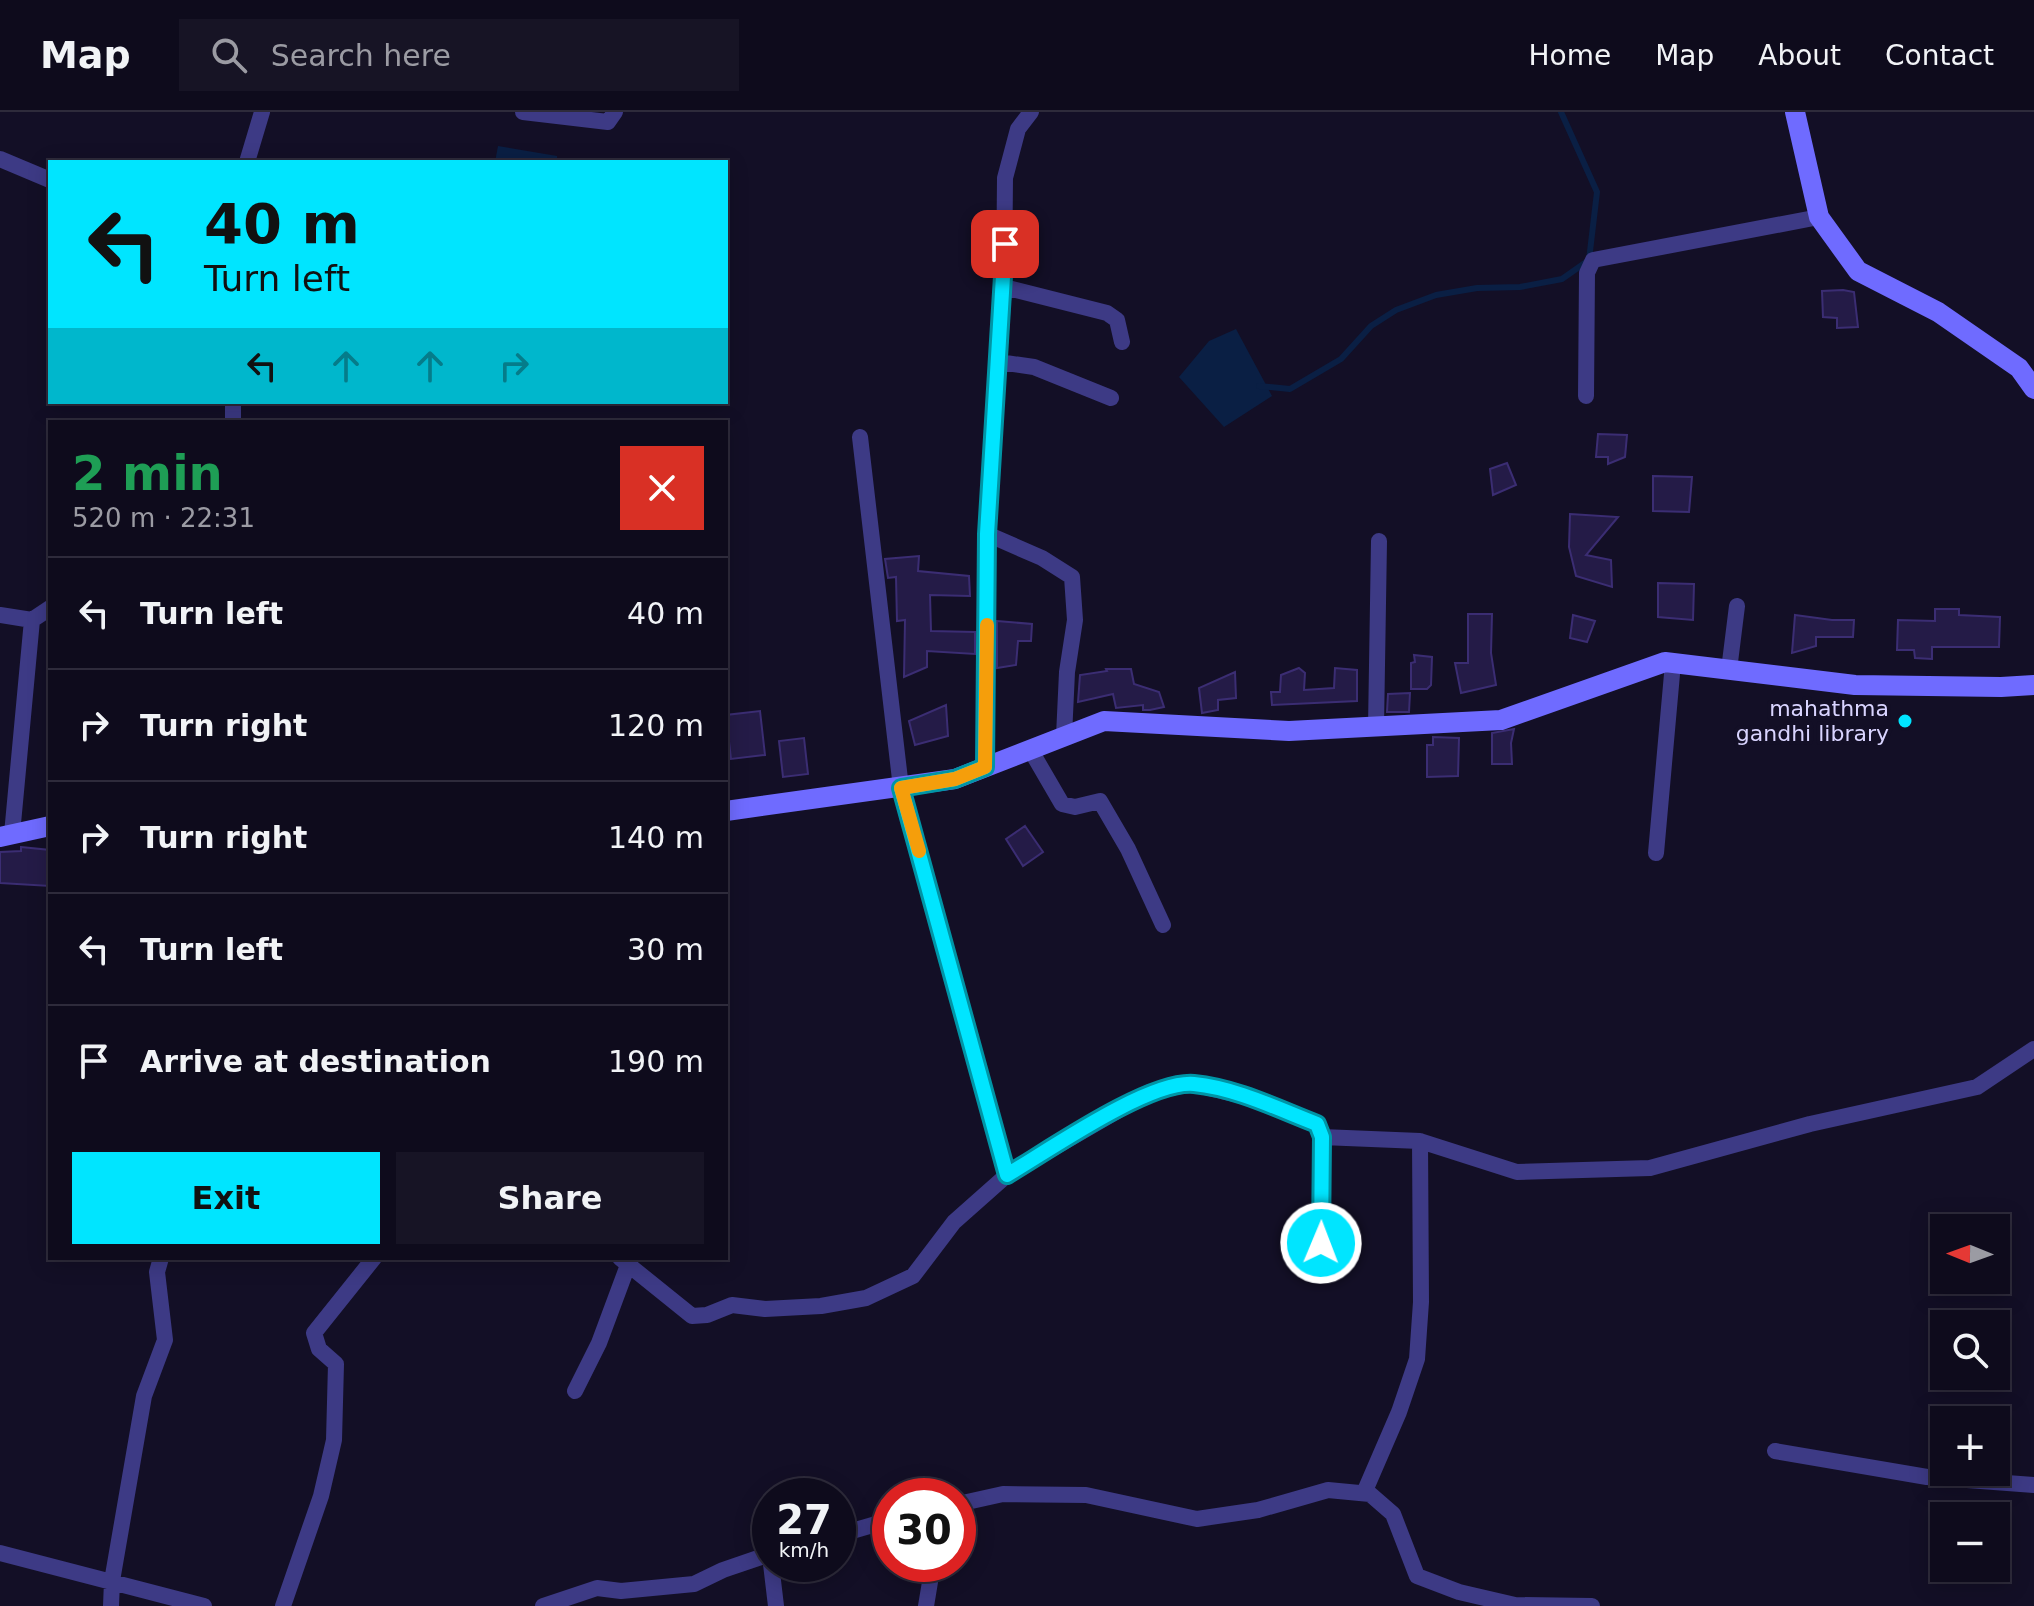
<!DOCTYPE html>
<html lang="en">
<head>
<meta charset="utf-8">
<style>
	body { margin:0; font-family:"DejaVu Sans",sans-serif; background:#171425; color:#f1f3f6; height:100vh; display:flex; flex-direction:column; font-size:30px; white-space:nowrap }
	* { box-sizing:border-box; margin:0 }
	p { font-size:26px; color:#9b9ba3 }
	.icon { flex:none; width:44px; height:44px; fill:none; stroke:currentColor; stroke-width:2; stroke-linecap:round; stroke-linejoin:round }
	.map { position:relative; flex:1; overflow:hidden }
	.drawer { position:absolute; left:48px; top:308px; width:680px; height:840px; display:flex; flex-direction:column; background:#0e0b1c; border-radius:0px; box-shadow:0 4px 20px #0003,0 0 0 2px #2e2b3b }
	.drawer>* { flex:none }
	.banner { position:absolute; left:48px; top:48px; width:680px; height:244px; border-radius:0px; box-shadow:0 4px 20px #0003,0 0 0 2px #2e2b3b; background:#00e5ff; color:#111; overflow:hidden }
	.needle { width:52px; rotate:271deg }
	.tools { position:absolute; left:1930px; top:1102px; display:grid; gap:16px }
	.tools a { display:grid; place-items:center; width:80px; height:80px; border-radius:0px; background:#0e0b1c; box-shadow:0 4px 20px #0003,0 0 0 2px #2e2b3b; font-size:40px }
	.speed { position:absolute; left:752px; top:1366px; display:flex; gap:16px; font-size:40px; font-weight:700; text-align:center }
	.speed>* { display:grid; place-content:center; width:104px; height:104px; border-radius:50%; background:#0e0b1c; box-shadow:0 4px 20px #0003,0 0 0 2px #2e2b3b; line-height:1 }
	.speed small { font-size:20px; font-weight:400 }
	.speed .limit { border:12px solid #d22; background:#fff; color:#111 }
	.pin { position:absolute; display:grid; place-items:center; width:68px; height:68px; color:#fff; margin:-34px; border-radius:16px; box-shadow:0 4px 12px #0006 }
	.me { position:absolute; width:88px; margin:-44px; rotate:1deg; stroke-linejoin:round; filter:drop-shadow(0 0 6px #0008) }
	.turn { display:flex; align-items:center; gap:28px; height:168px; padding:0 24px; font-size:36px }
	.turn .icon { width:104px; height:104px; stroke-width:2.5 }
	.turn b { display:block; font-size:56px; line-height:68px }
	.lanes { display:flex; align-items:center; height:76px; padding:0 24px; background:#0003; justify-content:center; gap:40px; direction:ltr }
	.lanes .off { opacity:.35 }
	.round { display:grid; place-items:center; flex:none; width:84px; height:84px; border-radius:0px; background:#171425 }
	.headline { display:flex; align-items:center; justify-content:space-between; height:136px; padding:0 24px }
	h1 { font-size:48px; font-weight:800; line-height:60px; color:#1e9e55 }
	.button { display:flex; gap:16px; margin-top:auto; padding:16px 24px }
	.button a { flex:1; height:92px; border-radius:0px; background:#00e5ff; color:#111; font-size:32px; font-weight:800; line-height:92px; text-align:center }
	.button a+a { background:#171425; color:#f1f3f6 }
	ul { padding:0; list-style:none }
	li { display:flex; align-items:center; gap:24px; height:112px; padding:0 24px; border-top:2px solid #2e2b3b }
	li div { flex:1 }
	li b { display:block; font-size:30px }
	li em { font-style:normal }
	header { display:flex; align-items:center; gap:48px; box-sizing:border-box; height:112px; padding:0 40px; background:#0e0b1c; border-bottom:2px solid #2e2b3b }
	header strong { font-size:38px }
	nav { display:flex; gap:44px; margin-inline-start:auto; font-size:28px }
	.search { width:560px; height:72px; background:#171425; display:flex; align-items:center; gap:20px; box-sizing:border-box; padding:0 28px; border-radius:0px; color:#9b9ba3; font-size:30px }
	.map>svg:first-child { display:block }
	.water { fill:#0a1f44 }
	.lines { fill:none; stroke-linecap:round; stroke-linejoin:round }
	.stream { stroke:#0a1f44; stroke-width:6 }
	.building { fill:#241b47; stroke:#3b2d73; stroke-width:2 }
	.street { stroke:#3d3a85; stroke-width:16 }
	.secondary { stroke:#6f6bff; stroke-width:20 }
	.route-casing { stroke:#0095a6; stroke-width:20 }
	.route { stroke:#00e5ff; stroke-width:14 }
	.slow { stroke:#f59e0b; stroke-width:14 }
	.poi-dot { fill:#00e5ff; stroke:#130f26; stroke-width:3 }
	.labels { text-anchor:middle; stroke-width:8; stroke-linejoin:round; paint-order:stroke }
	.poi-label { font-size:22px; fill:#d9d4ff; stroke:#130f26; text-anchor:end }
</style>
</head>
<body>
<header>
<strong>Map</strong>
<div class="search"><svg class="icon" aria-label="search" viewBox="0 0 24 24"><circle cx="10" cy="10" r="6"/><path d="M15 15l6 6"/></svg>Search here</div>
<nav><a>Home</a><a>Map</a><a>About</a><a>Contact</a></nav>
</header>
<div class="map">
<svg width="2034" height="1494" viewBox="0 0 2034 1494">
	<rect width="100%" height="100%" fill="#130f26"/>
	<path class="water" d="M498,34L557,44V50H495Z
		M1236,217L1272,284L1224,315L1179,265L1209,229Z"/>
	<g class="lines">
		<path class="stream" d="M1259,274L1290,277L1341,247L1371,214L1396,198L1436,183L1477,176L1520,175L1562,167L1589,148L1597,80L1561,0"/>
	</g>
	<path class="building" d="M1843,178L1854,180L1858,215L1837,216V206L1823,205L1822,179Z
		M1598,322L1627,323L1625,345L1608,352V345H1596Z
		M1507,351L1516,373L1493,383L1490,357Z
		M1653,364L1692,365L1689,400L1653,399Z
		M1570,402L1618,405L1586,443L1611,448L1612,475L1576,464L1569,435Z
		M919,444L918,459L969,464L970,484L930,483L931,519L975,520V542L927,539V555L904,565L905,508L897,509L896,465L888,466L885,447Z
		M1658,471L1694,472L1693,508L1658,505Z
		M1935,497H1959V503L2000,505L1999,535H1932V547L1915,546L1914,538H1897L1898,508L1935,509Z
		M1468,502H1492L1491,541L1496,573L1461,581L1455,551H1468Z
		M1573,503L1595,509L1587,530L1570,526Z
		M1795,503L1832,508H1854L1853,525H1816V534L1792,541Z
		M997,509L1032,512L1031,529H1018L1016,553L997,556Z
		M1414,543L1432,545L1431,573L1427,577H1411V551L1415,550Z
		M1299,556L1305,561L1304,578L1334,576L1335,556L1357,558V589L1272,593L1271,580H1280L1281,563Z
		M1106,557H1131L1134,572L1159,580L1164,595L1150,598H1143V593L1116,596L1113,582L1078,590L1080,563L1107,559Z
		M1235,560L1236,586L1218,588V598L1202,601L1199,576Z
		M1410,581L1409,600H1387L1388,582Z
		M946,593L948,624L915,633L909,609Z
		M760,599L765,643L731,647L726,603Z
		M1514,617L1511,631L1512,652H1492V621Z
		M1433,625L1459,626L1458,664L1427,665V633H1433Z
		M804,626L808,662L783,665L779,629Z
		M1025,714L1043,740L1023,754L1006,727Z
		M21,735L50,738V774L0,771V740L21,739Z"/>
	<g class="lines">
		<path class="street" d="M523,0L608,10L615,0
			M1031,0L1018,17L1005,66L1004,175L987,422L1042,446L1072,465L1075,508L1067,560L1064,624
			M0,47L50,68
			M247,50L262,0
			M1004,175L1107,201L1117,208L1122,230
			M999,250L1034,255L1111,286
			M1586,284L1587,161L1593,148L1819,105
			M233,290V310
			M860,325L901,676L1007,1063
			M0,503L32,508
			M1729,558L1737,494
			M1376,615L1379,429
			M1030,637L1062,692L1075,695L1100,689L1128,737L1163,813
			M985,655L987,422
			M12,722L32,508L50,496
			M1656,741L1673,551
			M1322,1025L1420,1029L1517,1060L1650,1056L1810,1012L1977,975L2034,937
			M620,1146L692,1204L707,1203L732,1193L765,1197L821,1194L866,1186L913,1164L954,1110L1007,1063L1150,980L1192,972L1251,986L1317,1012L1322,1025L1321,1131
			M575,1279L599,1231L628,1153
			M1775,1339L1927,1365L2034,1373
			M1364,1381L1399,1300L1417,1247L1421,1190L1420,1029
			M958,1392L1003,1382L1086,1383L1197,1407L1258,1398L1328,1378L1370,1382L1393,1402L1417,1464L1459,1480L1515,1493L1592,1494
			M838,1423L890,1408
			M0,1441L204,1494
			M771,1452L776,1494
			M111,1494L112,1469L144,1284L165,1228L157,1160L161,1146
			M283,1494L321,1384L334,1328L336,1252L319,1237L314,1221L374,1146
			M543,1494L597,1476L621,1479L694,1472L723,1458L770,1442
			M926,1494L933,1452"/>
		<path class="secondary" d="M1795,0L1819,105L1858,159L1938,200L2019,256L2034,277
			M726,699L955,667L1104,609L1289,619L1501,608L1665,550L1855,573L2001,575L2034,573
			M0,725L50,714"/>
	</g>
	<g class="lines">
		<defs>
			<path id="route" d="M1005,132L987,422L985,655L955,667L901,676L1007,1063C1048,1039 1149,968 1194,972C1236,976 1278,997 1317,1012L1322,1025L1321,1131"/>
		</defs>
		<use href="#route" class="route-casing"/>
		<use href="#route" class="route"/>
		<path class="slow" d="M919,739L901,676L955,667L985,655L987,513"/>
	</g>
	<circle class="poi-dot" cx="1905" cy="609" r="8"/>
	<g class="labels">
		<g class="poi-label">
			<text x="1889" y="604">mahathma<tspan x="1889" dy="25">gandhi library</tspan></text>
		</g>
	</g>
</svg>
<div class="tools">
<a><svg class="needle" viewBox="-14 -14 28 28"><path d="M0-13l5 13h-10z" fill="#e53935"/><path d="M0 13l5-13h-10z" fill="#9b9ba3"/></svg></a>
<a><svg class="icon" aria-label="search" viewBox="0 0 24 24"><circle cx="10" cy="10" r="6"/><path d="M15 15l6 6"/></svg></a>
<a>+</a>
<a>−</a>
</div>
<div class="speed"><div>27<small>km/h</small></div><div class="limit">30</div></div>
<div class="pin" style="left:1005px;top:132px;background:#d93025"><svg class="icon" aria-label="arrive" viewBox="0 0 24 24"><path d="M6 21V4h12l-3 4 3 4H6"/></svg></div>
<svg class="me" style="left:1321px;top:1131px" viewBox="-20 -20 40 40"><circle r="17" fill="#00e5ff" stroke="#fff" stroke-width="3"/><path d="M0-11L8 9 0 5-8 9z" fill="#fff"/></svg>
<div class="banner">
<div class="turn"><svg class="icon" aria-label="left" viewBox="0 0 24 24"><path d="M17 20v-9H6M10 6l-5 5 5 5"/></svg><div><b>40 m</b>Turn left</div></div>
<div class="lanes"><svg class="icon" aria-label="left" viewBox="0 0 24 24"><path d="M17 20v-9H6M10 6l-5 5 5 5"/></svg><svg class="icon off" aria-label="ahead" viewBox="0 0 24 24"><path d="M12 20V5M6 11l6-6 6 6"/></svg><svg class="icon off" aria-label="ahead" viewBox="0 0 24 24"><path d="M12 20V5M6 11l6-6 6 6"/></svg><svg class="icon off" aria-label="right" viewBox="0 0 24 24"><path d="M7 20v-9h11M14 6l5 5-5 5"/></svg></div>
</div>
<section class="drawer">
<div class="headline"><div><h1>2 min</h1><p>520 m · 22:31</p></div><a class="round" style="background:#d93025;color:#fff"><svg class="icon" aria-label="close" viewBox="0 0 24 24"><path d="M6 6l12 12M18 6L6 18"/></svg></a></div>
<ul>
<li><svg class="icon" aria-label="left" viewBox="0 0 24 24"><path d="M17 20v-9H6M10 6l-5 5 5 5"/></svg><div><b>Turn left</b></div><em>40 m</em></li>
<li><svg class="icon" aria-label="right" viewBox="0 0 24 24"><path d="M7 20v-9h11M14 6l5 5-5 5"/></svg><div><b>Turn right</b></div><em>120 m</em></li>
<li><svg class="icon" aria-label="right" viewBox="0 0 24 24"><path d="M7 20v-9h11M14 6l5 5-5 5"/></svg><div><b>Turn right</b></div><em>140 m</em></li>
<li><svg class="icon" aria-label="left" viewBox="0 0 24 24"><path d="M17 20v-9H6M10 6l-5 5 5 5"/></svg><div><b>Turn left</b></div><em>30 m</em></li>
<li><svg class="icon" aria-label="arrive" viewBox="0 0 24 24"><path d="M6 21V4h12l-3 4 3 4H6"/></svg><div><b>Arrive at destination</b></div><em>190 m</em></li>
</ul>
<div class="button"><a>Exit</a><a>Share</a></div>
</section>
</div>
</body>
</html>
